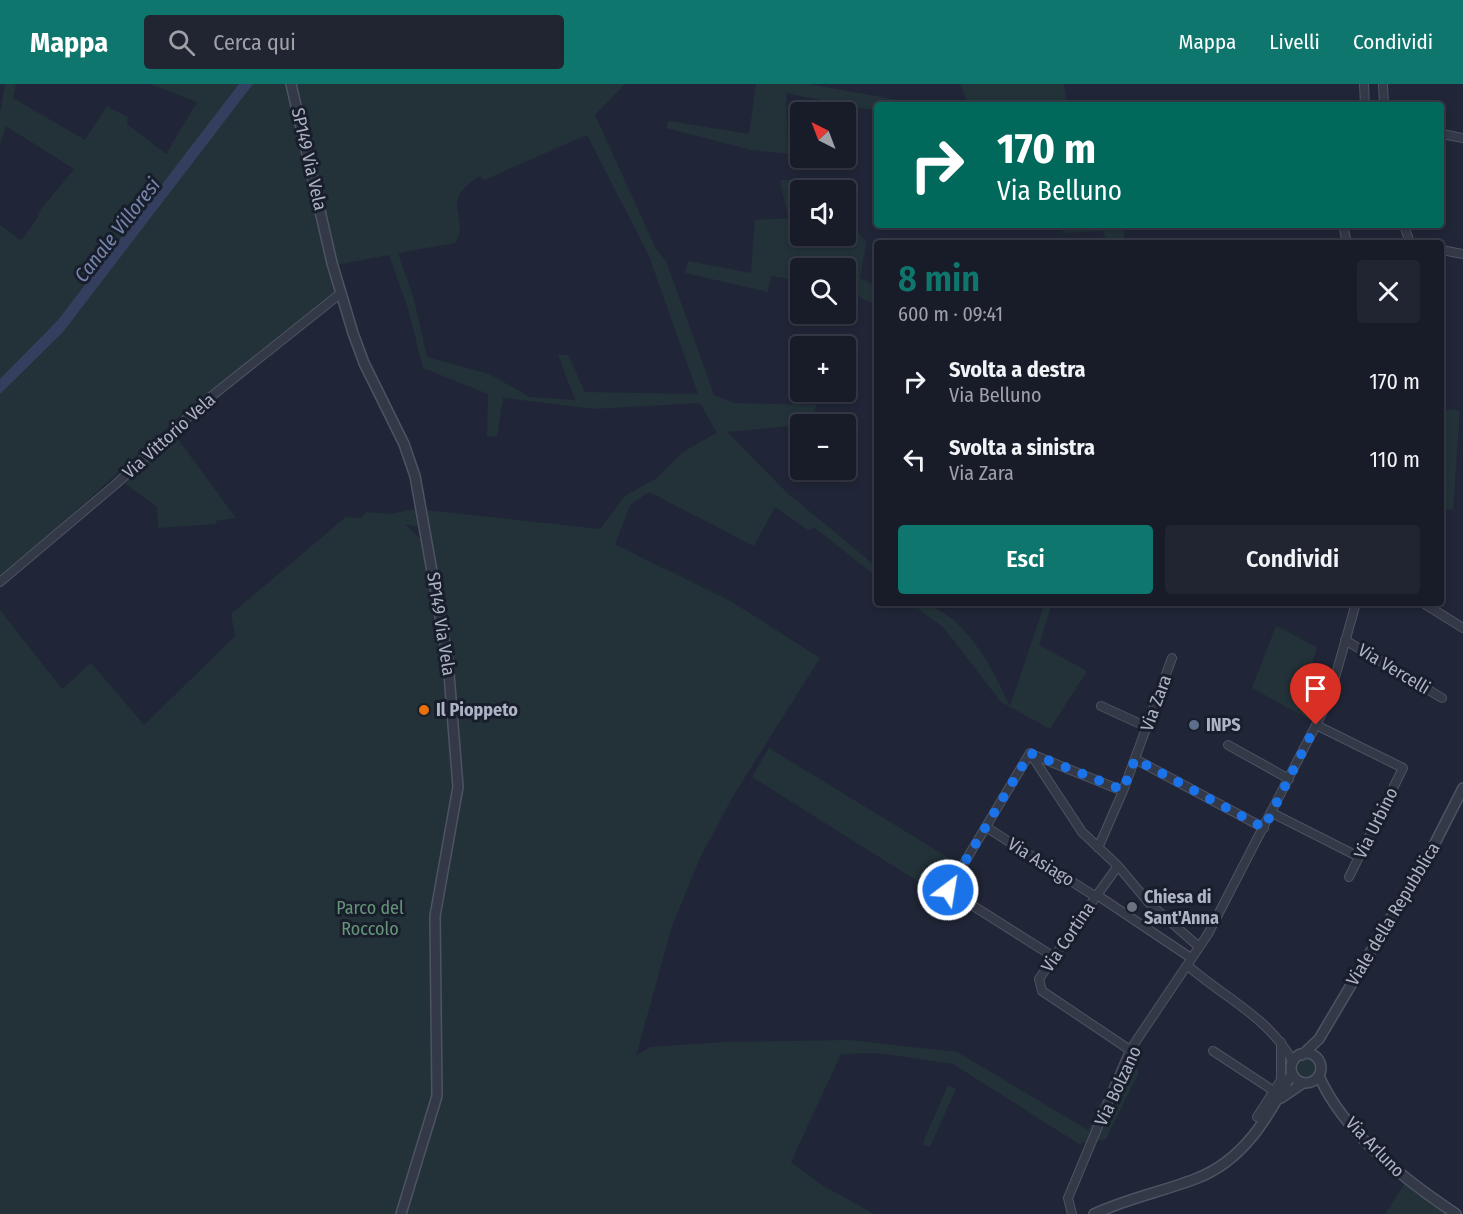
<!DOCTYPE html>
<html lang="it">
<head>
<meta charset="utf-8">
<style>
	body { margin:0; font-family:"Fira Sans Condensed",sans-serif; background:#212531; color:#f1f3f6; height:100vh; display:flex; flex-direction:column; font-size:22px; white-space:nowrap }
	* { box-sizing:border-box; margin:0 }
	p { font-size:20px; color:#9fa1a8 }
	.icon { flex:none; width:33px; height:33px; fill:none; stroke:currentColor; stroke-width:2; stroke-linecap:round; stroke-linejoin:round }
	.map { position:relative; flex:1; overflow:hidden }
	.side { position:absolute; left:874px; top:156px; width:570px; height:366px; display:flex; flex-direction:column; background:#181c29; border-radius:6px; box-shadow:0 3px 9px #0003,0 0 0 2px #363a46 }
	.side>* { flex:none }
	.hud { position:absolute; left:874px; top:18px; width:570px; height:126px; border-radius:6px; box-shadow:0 3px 9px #0003,0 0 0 2px #363a46; background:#00695c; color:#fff; overflow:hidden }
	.needle { width:39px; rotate:318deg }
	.fabs { position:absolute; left:790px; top:18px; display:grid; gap:12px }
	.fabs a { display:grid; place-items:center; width:66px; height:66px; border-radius:6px; background:#181c29; box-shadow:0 3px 9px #0003,0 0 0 2px #363a46; font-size:30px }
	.pin { position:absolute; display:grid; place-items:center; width:51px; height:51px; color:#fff; margin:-62px -26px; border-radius:50% 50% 50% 0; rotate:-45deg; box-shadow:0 0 6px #0007 }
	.pin .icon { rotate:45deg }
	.me { position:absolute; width:66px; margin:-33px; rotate:31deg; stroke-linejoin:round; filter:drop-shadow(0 0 4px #0008) }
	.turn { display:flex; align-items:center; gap:21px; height:126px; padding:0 24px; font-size:27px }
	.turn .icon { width:78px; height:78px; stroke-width:2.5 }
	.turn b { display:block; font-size:42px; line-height:51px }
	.round { display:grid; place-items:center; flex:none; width:63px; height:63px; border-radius:6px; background:#212531 }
	.headline { display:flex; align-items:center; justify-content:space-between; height:102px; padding:0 24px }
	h1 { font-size:36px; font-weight:600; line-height:45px; color:#0f766e }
	.primary-button { display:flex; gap:12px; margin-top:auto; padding:12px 24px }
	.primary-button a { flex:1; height:69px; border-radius:6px; background:#0f766e; color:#fff; font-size:24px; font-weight:600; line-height:69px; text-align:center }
	.primary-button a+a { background:#212531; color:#f1f3f6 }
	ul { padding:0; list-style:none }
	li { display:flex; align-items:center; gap:18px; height:78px; padding:0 24px }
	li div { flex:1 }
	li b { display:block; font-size:22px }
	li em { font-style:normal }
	header { display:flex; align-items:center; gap:36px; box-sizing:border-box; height:84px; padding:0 30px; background:#0f766e; color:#fff }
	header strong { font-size:28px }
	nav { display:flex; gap:33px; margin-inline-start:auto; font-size:21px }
	.search { width:420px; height:54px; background:#212531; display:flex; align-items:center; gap:15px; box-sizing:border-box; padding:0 21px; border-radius:6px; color:#9fa1a8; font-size:22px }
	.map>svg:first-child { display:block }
	.green { fill:#223238; fill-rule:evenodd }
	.water { fill:#343f5f }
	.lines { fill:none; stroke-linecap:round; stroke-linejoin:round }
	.minor-casing { stroke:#4e5363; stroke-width:10 }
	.tertiary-casing { stroke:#4e5363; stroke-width:12 }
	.minor { stroke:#343948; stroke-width:8 }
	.tertiary { stroke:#343948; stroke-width:9 }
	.route { stroke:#1a73e8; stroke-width:10; stroke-dasharray:0 18 }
	.food-dot { fill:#e8710a; stroke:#191e2c; stroke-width:2 }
	.service-dot { fill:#5c6f8a; stroke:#191e2c; stroke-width:2 }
	.worship-dot { fill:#6b7280; stroke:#191e2c; stroke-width:2 }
	.labels { text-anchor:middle; stroke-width:6; stroke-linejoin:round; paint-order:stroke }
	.street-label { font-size:18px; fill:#aeb3c5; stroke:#191e2c }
	.poi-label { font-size:18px; font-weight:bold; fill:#aeb3c5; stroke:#191e2c; text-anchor:start }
	.park-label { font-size:18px; fill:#669578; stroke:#191e2c }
	.water-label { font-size:20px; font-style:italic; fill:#7685ad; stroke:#191e2c }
</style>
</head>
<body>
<header>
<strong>Mappa</strong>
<div class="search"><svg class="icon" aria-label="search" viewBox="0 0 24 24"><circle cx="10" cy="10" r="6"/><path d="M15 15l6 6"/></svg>Cerca qui</div>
<nav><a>Mappa</a><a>Livelli</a><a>Condividi</a></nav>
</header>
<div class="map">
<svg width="1463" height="1130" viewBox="0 0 1463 1130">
	<rect width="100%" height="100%" fill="#202637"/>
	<path class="green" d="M5,0H16L13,14L85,56L107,22L128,33L127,40L166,70L197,18L150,0H625L595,31L656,165L666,177L714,311L734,319L816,321L810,340L727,348L786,408L878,484L877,493L815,444L808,446L775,423L754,462L649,408L630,421L615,460L732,518L820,574L732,714L700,774L672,842L636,972L650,963L724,958L849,956L957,968L1088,1046L1125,965L1139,988L1106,1055L1079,1060L953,980L878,969L841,970L791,1078L822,1101L874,1130H0V526L62,605L91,579L144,641L235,552L231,530L346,433L361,434L367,428L390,430L416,425L600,445L625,412L657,394L684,367L717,349L700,319L594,325L503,314L497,353L487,352L488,310L423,284L409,228L389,171L336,181L343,204L188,325L13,484L17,490L0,501V141L20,156L23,154L39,132L37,130L74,85L6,42L0,61V28ZM587,51L649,172L698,310L585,308L568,271H558L575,316L530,313L489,290L427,273L413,212L398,169L455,159C472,132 436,119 480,92L484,96ZM405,440L431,446V449L423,458Z
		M756,0H809L925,21H878L877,27L786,9L788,70L751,66L666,44L669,37L749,50Z
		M960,0H1064L1067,21H969Z
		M780,96H792L797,125L801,127V152H846V144L858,148L866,158L860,194L877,202V230L875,221L846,206V184H801V197L771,192L768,208L685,189L688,177L751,189L755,136L788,134Z
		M1063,141H1128L1123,142L1125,159H1107L1103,147L1063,149Z
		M1442,325L1460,326L1453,426L1442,425Z
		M175,351L236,434L216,437V440L158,444L157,423L123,398Z
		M911,519C960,519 992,583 1010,622L1045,519H1052L1039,561L1087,587L1050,645L1001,618L944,544Z
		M1276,542L1317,563L1308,594L1325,600L1324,606L1327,607L1312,637L1252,604Z
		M769,664L962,782L946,815L752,693Z
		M1293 985a13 13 0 1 1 26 0a13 13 0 1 1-26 0Z
		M948,1001L956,1005L930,1063L922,1061Z
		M1405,1099L1449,1130H1385Z"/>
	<path class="water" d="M239,0H253L63,248L0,310V295L58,236Z"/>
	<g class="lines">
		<defs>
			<path id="minor" d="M1364,0L1365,21
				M1383,0L1384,21
				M1442,50L1463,54
				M1343,141L1347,159
				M1404,141L1410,159
				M1442,166L1463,170
				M0,498L116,400L208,315L341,209
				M1423,519L1463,544
				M1345,556L1442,614
				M1101,622L1147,643
				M1316,641L1403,684L1349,793
				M1228,661L1289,695
				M1030,669L948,806L1054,873
				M1030,669L1082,748L1118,782
				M1031,670L1123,707
				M1135,675L1264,744
				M1272,729L1359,773
				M986,743L1093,811H1097L1039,895L1042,907L1130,966
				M1098,764L1123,707L1172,574
				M1191,874L1097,811L1118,782L1149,819L1198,862
				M1187,881C1223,913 1269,933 1293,978
				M1213,967L1274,1007
				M1257,1033L1281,996V958
				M1072,1130L1068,1114L1130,966L1208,850L1316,641L1329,615L1356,519"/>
			<path id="tertiary" d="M291,0L332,179L353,249L364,279L404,360L415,392L448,577L458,703L435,832L437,1012L401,1130
				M1291 984a15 15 0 1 1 30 0a15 15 0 1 1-30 0Z
				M1302,971L1319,955L1434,761L1463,704
				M1319,992C1344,1049 1405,1096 1456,1130
				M1281,1014L1303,999
				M1094,1130C1126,1115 1161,1108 1195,1095C1244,1077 1269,1032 1292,989"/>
		</defs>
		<use href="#minor" class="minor-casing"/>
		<use href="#tertiary" class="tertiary-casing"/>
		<use href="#minor" class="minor"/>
		<use href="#tertiary" class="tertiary"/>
	</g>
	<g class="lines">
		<path class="route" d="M948,806L1030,669L1123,706L1135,675L1264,744L1316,641"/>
	</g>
	<circle class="food-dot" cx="424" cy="626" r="6"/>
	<circle class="service-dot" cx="1194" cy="641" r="6"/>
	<circle class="worship-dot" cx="1132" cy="823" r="6"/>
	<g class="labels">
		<g class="street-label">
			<text transform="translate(309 75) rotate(77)" y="6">SP149 Via Vela</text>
			<text transform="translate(169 352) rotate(-42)" y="6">Via Vittorio Vela</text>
			<text transform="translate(441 540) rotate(81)" y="6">SP149 Via Vela</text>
			<text transform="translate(1394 585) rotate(31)" y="6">Via Vercelli</text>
			<text transform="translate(1156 619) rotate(-70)" y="6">Via Zara</text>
			<text transform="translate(1376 739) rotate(-64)" y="6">Via Urbino</text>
			<text transform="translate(1041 778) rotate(32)" y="6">Via Asiago</text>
			<text transform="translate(1393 830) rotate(-59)" y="6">Viale della Repubblica</text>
			<text transform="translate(1068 853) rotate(-56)" y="6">Via Cortina</text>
			<text transform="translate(1118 1002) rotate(-65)" y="6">Via Bolzano</text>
			<text transform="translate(1375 1063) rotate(46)" y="6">Via Arluno</text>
		</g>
		<g class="poi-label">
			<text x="436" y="632">Il Pioppeto</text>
			<text x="1206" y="647">INPS</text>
			<text x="1144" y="819">Chiesa di<tspan x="1144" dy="21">Sant'Anna</tspan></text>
		</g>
		<g class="park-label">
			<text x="370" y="830">Parco del<tspan x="370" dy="21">Roccolo</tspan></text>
		</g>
		<g class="water-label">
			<text transform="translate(117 146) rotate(-52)" y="7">Canale Villoresi</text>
		</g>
	</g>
</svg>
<div class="fabs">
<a><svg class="needle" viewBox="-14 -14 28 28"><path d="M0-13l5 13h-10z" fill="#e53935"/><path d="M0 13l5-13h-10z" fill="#9fa1a8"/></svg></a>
<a><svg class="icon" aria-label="sound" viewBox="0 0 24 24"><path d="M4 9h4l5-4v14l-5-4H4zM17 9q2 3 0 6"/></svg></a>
<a><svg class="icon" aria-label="search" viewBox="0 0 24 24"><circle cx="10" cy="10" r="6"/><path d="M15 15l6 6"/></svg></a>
<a>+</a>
<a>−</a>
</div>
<div class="pin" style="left:1316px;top:641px;background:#d93025"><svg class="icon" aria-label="arrive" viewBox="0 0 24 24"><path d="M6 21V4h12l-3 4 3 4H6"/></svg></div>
<svg class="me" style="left:948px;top:806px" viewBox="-20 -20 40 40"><circle r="17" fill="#1a73e8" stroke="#fff" stroke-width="3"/><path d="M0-11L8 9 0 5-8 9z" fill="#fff"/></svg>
<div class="hud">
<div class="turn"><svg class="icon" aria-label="right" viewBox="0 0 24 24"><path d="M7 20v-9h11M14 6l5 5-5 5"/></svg><div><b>170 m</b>Via Belluno</div></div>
</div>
<section class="side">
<div class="headline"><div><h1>8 min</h1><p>600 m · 09:41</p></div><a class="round"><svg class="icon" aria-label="close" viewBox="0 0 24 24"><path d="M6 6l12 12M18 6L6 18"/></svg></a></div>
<ul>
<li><svg class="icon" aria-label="right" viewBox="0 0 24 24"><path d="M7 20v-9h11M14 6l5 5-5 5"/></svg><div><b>Svolta a destra</b><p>Via Belluno</p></div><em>170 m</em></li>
<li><svg class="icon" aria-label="left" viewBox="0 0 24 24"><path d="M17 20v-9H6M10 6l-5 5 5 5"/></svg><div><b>Svolta a sinistra</b><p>Via Zara</p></div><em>110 m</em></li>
</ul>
<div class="primary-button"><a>Esci</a><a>Condividi</a></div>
</section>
</div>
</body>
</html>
